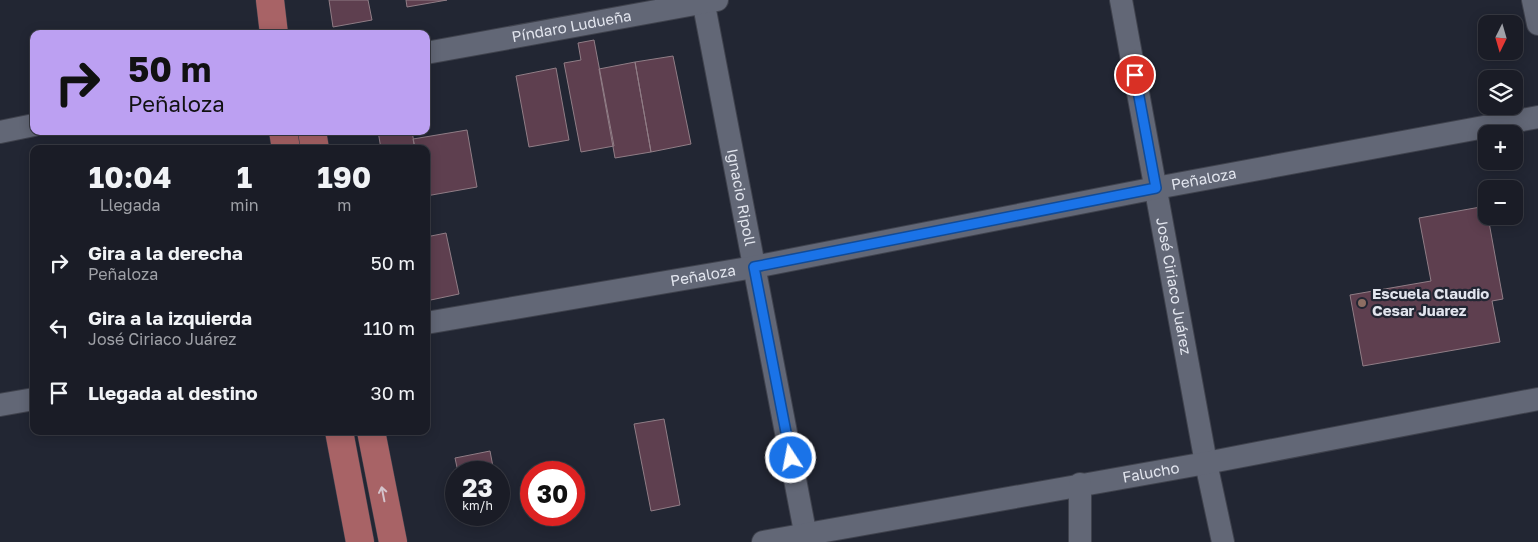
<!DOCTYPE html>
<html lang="es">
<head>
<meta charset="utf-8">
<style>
	body { margin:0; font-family:"Golos Text",sans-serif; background:#23252e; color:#f1f3f6; height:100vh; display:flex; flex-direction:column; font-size:19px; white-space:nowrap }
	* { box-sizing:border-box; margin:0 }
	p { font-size:16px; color:#9fa1a7 }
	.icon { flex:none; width:28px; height:28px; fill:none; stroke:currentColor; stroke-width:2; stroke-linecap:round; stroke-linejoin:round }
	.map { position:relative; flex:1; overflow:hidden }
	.side { position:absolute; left:30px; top:145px; width:400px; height:290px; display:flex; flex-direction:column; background:#1a1c26; border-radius:10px; box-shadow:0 2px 12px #0003,0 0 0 1px #383a43 }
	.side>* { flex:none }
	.banner { position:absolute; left:30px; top:30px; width:400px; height:105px; border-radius:10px; box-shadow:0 2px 12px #0003,0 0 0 1px #383a43; background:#bca0f2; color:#111; overflow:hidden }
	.needle { width:32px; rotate:185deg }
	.fabs { position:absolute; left:1478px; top:15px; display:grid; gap:10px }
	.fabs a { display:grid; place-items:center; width:45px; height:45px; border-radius:10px; background:#1a1c26; box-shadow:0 2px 12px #0003,0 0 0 1px #383a43; font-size:25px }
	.speed { position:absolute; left:445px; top:461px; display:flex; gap:10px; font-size:25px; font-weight:700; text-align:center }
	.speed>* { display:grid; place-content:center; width:65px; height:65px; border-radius:50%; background:#1a1c26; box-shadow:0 2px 12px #0003,0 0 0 1px #383a43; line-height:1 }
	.speed small { font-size:12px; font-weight:400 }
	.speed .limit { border:8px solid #d22; background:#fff; color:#111 }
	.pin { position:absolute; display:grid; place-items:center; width:42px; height:42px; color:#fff; margin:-21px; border:2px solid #fff; border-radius:50%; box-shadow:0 1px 5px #0007 }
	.me { position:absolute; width:55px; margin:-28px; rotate:349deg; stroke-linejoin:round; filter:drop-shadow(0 0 4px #0008) }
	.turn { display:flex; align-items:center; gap:18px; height:105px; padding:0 15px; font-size:22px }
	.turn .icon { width:65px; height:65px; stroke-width:2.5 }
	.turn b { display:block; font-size:35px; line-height:42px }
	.eta { display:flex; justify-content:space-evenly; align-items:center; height:85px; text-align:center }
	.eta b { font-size:30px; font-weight:700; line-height:35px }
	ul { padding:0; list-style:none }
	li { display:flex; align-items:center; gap:15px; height:65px; padding:0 15px }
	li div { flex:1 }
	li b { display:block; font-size:19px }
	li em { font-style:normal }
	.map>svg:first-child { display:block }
	.building { fill:#5e3f4f; stroke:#907d86 }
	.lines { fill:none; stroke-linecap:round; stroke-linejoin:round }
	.minor-casing { stroke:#3f424d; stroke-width:24 }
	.major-casing { stroke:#3f424d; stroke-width:29 }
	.minor { stroke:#626776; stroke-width:22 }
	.major { stroke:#a86366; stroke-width:28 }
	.oneway { stroke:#d4c4cc }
	.route-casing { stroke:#114b97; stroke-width:12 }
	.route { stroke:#1a73e8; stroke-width:9 }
	.education-dot { fill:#8d6e63; stroke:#222633; stroke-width:2 }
	.labels { text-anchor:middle; stroke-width:4.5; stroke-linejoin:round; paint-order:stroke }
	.street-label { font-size:15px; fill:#e2e5ee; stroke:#222633 }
	.poi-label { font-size:15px; font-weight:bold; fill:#e2e5ee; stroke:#222633; text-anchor:start }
</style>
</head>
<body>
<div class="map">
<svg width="1538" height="542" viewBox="0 0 1538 542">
	<rect width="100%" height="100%" fill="#222633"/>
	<path class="building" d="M329,0H368L372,20L333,27Z
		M406,0H447L407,7Z
		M594,40L614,146L581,152L564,63L581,60L578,43Z
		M673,56L691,144L651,152L635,62Z
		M635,62L651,152L615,158L599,69Z
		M556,68L569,140L529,147L516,76Z
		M467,130L477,187L426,196V149H415L413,139Z
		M378,131H412L415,149H381Z
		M1486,206L1503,299L1492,301L1500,342L1363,366L1350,295L1431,281L1419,218Z
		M446,233L459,294L426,301V237Z
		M664,419L680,505L651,511L634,424Z
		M490,451L494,472H458L455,458Z"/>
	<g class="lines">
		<defs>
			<g id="minor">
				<path id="s1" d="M703,0L807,542"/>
				<path id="s2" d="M1121,0L1206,463L1223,542"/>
				<path d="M1533,0L1538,24"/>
				<path id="s3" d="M426,53L717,0"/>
				<path d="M0,132L34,125"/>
				<path id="s4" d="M426,323L754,267L1156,188L1538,117"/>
				<path d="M0,405L34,399"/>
				<path id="s5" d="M763,542L1206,463L1538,399"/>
				<path d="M1080,542V484"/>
			</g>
			<path id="major" d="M270,0L274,34
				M283,131L286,149
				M312,131L315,149
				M339,431L360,542
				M371,431L393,542"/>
		</defs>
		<use href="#minor" class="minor-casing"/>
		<use href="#major" class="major-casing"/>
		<use href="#minor" class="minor"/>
		<use href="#major" class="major"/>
	</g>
	<defs><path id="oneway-shaft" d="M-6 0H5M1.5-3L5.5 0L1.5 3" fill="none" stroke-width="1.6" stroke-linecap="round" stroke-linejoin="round" transform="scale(1.25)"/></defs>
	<use class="oneway" href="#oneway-shaft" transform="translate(383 494) rotate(-101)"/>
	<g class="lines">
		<defs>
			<path id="route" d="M791,458L754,267L1156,188L1135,75"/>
		</defs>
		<use href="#route" class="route-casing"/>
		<use href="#route" class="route"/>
	</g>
	<circle class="education-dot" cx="1362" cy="303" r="5"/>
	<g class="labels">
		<g class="street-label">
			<text dy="5" stroke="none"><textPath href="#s3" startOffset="148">Píndaro Ludueña</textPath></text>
			<text dy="5" stroke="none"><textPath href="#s4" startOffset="791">Peñaloza</textPath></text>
			<text dy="5" stroke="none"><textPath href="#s1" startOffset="201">Ignacio Ripoll</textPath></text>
			<text dy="5" stroke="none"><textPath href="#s4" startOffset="281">Peñaloza</textPath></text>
			<text dy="5" stroke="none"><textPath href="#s2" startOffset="291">José Ciriaco Juárez</textPath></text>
			<text dy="5" stroke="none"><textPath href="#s5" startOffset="394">Falucho</textPath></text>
		</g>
		<g class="poi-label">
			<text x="1372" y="299">Escuela Claudio<tspan x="1372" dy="17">Cesar Juarez</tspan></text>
		</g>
	</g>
</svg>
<div class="fabs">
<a><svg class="needle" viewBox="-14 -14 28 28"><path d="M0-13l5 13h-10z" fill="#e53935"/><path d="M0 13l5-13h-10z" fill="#9fa1a7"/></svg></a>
<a><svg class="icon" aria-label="layers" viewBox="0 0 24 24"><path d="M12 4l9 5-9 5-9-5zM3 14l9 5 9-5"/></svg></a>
<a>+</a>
<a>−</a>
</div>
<div class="speed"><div>23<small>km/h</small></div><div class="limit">30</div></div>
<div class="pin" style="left:1135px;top:75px;background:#d93025"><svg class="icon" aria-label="arrive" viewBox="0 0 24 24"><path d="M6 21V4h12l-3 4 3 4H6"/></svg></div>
<svg class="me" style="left:791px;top:458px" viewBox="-20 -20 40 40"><circle r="17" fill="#1a73e8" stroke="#fff" stroke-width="3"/><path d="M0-11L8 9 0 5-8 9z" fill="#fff"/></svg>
<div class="banner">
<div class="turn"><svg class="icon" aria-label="right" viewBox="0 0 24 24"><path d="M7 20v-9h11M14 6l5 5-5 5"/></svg><div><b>50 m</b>Peñaloza</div></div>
</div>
<section class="side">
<div class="eta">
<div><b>10:04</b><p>Llegada</p></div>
<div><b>1</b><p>min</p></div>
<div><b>190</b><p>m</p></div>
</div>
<ul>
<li><svg class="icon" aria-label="right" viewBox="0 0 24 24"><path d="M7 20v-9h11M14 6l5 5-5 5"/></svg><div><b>Gira a la derecha</b><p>Peñaloza</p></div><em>50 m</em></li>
<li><svg class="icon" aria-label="left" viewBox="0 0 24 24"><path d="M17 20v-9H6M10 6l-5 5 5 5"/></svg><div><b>Gira a la izquierda</b><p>José Ciriaco Juárez</p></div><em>110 m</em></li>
<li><svg class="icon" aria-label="arrive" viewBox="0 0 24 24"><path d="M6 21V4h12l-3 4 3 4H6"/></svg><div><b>Llegada al destino</b></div><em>30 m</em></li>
</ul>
</section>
</div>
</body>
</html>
